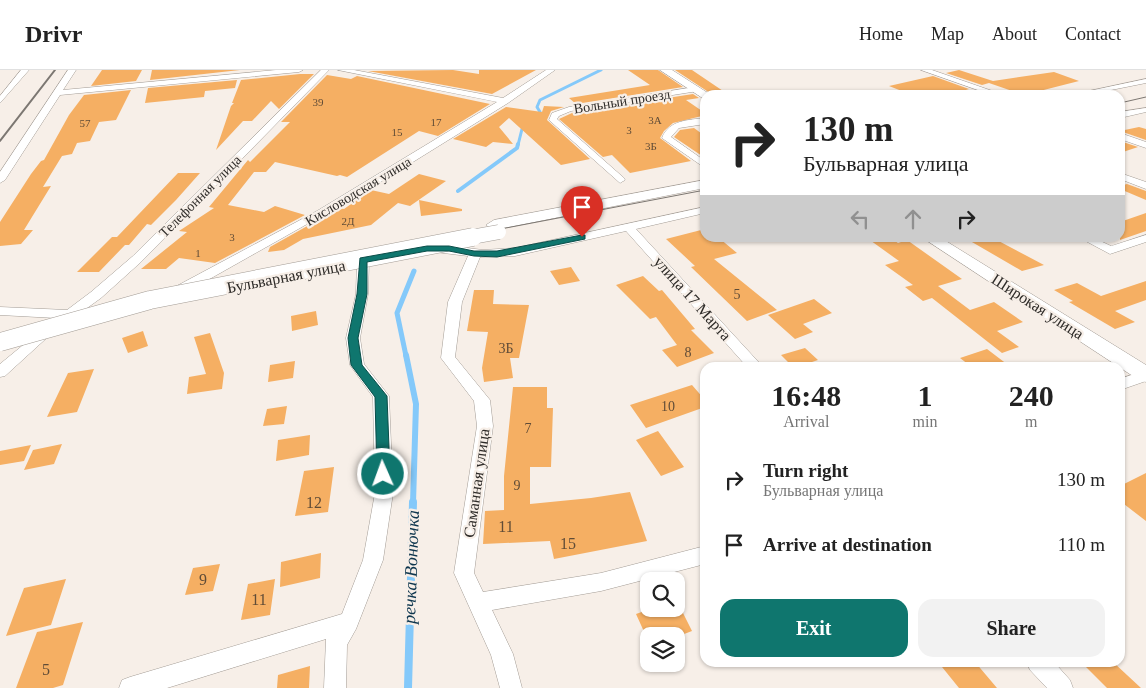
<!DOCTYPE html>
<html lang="en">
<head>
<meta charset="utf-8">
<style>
	body { margin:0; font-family:Georgia,serif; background:#f2f2f2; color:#222; height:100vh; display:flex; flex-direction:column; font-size:19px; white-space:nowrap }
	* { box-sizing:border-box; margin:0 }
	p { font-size:16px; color:#767676 }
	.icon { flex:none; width:28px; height:28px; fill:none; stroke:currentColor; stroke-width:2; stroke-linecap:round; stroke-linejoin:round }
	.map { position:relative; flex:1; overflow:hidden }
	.details { position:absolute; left:700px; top:292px; width:425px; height:305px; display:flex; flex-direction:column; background:#fff; border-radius:15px; box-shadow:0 1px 4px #0004 }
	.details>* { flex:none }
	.banner { position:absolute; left:700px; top:20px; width:425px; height:152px; border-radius:15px; box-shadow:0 1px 4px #0004; background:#fff; color:#222; overflow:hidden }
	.fabs { position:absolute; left:640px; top:502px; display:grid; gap:10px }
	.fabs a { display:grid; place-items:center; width:45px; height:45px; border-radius:10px; background:#fff; box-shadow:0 1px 4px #0004; font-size:25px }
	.pin { position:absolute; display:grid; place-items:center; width:42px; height:42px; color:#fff; margin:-51px -21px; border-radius:50% 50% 50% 0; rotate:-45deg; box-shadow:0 0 5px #0007 }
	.pin .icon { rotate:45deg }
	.me { position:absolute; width:55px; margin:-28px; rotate:358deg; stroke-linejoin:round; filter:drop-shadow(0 0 4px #0008) }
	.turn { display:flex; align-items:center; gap:18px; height:105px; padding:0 20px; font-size:22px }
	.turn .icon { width:65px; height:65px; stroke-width:2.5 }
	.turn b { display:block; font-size:35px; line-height:42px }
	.lanes { display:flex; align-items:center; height:48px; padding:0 20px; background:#0003; justify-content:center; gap:25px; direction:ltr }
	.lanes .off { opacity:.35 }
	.eta { display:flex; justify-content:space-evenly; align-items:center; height:85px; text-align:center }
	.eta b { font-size:30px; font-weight:800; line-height:35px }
	.action { display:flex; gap:10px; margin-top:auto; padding:10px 20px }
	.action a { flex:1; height:58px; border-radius:15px; background:#0f766e; color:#fff; font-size:20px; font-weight:800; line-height:58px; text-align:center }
	.action a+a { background:#f2f2f2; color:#222 }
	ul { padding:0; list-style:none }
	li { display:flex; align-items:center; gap:15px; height:65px; padding:0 20px }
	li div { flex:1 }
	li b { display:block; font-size:19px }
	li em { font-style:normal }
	header { display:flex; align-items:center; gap:30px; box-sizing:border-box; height:70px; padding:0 25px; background:#fff; border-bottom:1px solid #e0e0e0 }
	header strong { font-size:24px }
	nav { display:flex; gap:28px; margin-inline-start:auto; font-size:18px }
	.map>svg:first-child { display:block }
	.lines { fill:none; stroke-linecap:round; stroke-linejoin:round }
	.stream-far4 { stroke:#84c9fa; stroke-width:3 }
	.stream-far3 { stroke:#84c9fa; stroke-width:4 }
	.stream-far2 { stroke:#84c9fa; stroke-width:5 }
	.stream-far1 { stroke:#84c9fa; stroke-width:6 }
	.stream { stroke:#84c9fa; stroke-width:8 }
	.building { fill:#f5af63 }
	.minor-casing { stroke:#a39c95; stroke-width:1 }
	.secondary-casing { stroke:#a39c95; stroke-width:1 }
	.minor { fill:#fff; fill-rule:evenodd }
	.secondary { fill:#fff; fill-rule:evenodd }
	.tram { stroke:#7c7772; stroke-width:1 }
	.rail { stroke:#7c7772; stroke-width:2 }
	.secondary-bridge-far1-casing { stroke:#a39c95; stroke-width:15; stroke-linecap:butt }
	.secondary-bridge-casing { stroke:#a39c95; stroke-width:19; stroke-linecap:butt }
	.secondary-bridge-far1 { stroke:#fff; stroke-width:14 }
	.secondary-bridge { stroke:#fff; stroke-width:18 }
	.route { fill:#0f766e; stroke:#0a4d48 }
	.labels { text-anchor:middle; stroke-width:4.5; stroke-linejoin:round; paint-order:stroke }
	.far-number-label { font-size:11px; fill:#604c37 }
	.far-street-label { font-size:14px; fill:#2e2b28; stroke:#f7efe8 }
	.number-label { font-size:14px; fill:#604c37 }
	.street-label { font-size:16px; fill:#2e2b28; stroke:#f7efe8 }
	.near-number-label { font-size:16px; fill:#604c37 }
	.water-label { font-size:18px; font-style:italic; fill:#0e364e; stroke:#f7efe8 }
</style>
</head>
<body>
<header>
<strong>Drivr</strong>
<nav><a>Home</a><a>Map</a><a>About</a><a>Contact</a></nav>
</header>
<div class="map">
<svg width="1146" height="618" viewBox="0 0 1146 618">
	<rect width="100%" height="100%" fill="#f7efe8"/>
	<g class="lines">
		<path class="stream-far4" d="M538,48L540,42L537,37L540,30L601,0
			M518,75L522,59L528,57"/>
		<path class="stream-far3" d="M458,121L517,78L518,74"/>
		<path class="stream-far2" d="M406,286L397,243L414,201"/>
		<path class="stream-far1" d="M406,285L416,334L413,433"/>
		<path class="stream" d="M408,618L413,432"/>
	</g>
	<path class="building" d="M102,0H142L136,11L91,16Z
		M152,0H240L150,10Z
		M453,0L479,4V0H536L492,24L368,1Z
		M628,0H658L683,17L576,34L569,28L650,15Z
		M675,0H692L726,23L713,25Z
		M959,0L993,11L1054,2L1079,11L1024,25L989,13L982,15L946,3Z
		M300,4H314L279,39L271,31L252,51H243L216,80L231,36L234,33H232L241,10Z
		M327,5L351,9L357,6L490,34L438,66L419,61L347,107L340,105L337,106L275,92L266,102H254L228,135L264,142L275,136L305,145L215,193L179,188L166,199H141L187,162L179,161L214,138L209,137L248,90L250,92L290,52H281Z
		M933,6L969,19L950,25H912L889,16Z
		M237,10L235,18L205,21L204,27L145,33L148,18Z
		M131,20L116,50L99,52L90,71L77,73L72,84L62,86L43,117L51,116L24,160H33L21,174L0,176V152L31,104L41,91L44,90L69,45L84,25Z
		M693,24L699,28L686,30L705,43L702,46L673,53L664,61L660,68L691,91L630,103L612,85L603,87L559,49L572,43Z
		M544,36L564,37L551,41L547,50L590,89L561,95L509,48L499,57L513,74L493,72L486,77L453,69L506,37L542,42Z
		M1139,57L1146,59V70L1120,61Z
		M694,58L705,66V88L674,67L680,60Z
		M1120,71L1138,77L1120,83Z
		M178,103H200L176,130L151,155L147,154L129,175H125L99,202H77L112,167H117Z
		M419,104L446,111L410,136L398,133L371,155L303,169L284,180L268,182L270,177L318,150L341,138L344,139L371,120L389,124Z
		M1127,114L1146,121V130L1120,119V116Z
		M419,130L462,139V141L421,146Z
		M1146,143V161L1120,170V152Z
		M705,159V168H719L737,183L714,189L777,240L747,251L691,197L695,196L666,169Z
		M867,168H891L898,173L907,170L962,209L938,216L970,240L994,232L1023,252L997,261L1019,277L1002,283L932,228L923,231L905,217L913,215L885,195L899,191Z
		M965,168H993L1044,195L1022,201Z
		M571,197L580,211L559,215L550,201Z
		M643,206L659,221L662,220L695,259L691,260L714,283L677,297L662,280L677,275L656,247L650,249L616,215Z
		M1146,211V230L1115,241L1135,252L1115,259L1069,232L1073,231L1054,220L1077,213L1101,226Z
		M474,220H494L493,234L529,235L519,288H510L513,308L484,312L482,298L488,262L467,261Z
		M814,229L832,243L803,254L813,262L795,269L768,245Z
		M316,241L318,255L292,261L291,246Z
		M143,261L148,276L128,283L122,268Z
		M210,263L224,303L222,319L187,324L189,307L206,304L194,267Z
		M805,278L818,290L794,298L781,285Z
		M987,279L1012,298H973L960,288Z
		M295,291L293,308L268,312L270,295Z
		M94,299L77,342L47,347L68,303Z
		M692,315L705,330V337L646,358L630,335Z
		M513,317H547V338H553L551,397H530V434L591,428L630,422L647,471L554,489L550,471L483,474L485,441L504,440V406Z
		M287,336L284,354L263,356L267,339Z
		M658,361L684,397L661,406L636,370Z
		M310,365L309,385L276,391L278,370Z
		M62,374L54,394L24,400L33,380Z
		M31,375L24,391L0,395V381Z
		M334,397L328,442L295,446L304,401Z
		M1146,403V451L1120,431V416Z
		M321,483L320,508L280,517L281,492Z
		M220,494L213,521L185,525L193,498Z
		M66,509L51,555L6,566L24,518Z
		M275,509L270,545L241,550L248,514Z
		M650,539H681L692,561L679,566H646L636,544Z
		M83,552L63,615L53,618H16L37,562Z
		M938,592H975L997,618H959Z
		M1081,592H1113L1141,618H1107Z
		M310,596L309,618H277L278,605Z"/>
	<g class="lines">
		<defs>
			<path id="minor" d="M21,0H29L0,33V26Z
				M68,0H76L63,20L276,0H303L299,2L60,25L5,110L0,113V102Z
				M321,0H329L141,192L101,228L51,264L5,306L0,307V294L56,248L0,245V237L67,240L91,222L133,186Z
				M338,0H354L503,28L546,0H555L508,33L371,118L183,224H173L172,221L173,218L317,141L497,32Z
				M921,0H932L1004,25H992Z
				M1146,9V13L1086,25H1070Z
				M695,17L699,19L698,21L571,41L559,46L557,49L624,108L625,110L620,113L549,50L552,43L569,37Z
				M1146,38V42L1120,48V42Z
				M705,48V54L679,58L671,67L705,91V98L662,68C669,50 688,50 705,48Z
				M1120,63L1146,72V78L1120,69Z
				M1120,103L1146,112V119L1120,109Z
				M705,137V143L636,159L764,298H748L626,161L515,186L480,187L462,232L455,287L490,330L493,356L474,503L483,522L601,503L705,476V494L601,521L492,540L513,584L522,618H500L491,585L454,503L477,356L474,331L441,288L448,232L468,186L435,182L429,178L435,174L483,180L515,178Z
				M1146,165V172L1110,184L1080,168H1094L1111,176Z
				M363,186L369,190L368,224L360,268L364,294L389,326L393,423L383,490L356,559L347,575L346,618H324L326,569L167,618H119L122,610L130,607L342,544L363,490L375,423L373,327L350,295L346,268L356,224L357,190Z
				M1146,300V311L1120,320V309Z
				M1027,592H1054L1070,610L1073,618H1047L1030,600Z"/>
			<path id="secondary" d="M660,0H672L711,25H705V28L701,27Z
				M705,110V118L494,160L486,155L494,150Z
				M923,168H941L1146,295V312L1139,310Z"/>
		</defs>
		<use href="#minor" class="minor-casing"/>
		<use href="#secondary" class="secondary-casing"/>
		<use href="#minor" class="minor"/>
		<use href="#secondary" class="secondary"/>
		<path class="tram" d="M1120,33L1146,27
			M0,269L101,240L186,219L705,120"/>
		<path class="rail" d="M0,71L55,0"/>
		<defs>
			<path id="secondary-bridge-far1" d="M466,168L499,162"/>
			<path id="secondary-bridge" d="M0,272L150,230L473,167"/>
		</defs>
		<use href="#secondary-bridge-far1" class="secondary-bridge-far1-casing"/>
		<use href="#secondary-bridge" class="secondary-bridge-casing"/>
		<use href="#secondary-bridge-far1" class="secondary-bridge-far1"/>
		<use href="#secondary-bridge" class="secondary-bridge"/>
	</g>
	<path class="route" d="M582,165H585V169L497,187L474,186L449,181H427L367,192V224L358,268L362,295L387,326L390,404L388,407H378L377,404L375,327L351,295L348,268L357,224L360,188L427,176H449L474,181H497Z"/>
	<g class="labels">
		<g class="far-number-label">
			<text x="318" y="36">39</text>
			<text x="655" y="54">3А</text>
			<text x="436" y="56">17</text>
			<text x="85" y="57">57</text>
			<text x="629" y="64">3</text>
			<text x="397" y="66">15</text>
			<text x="651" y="80">3Б</text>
			<text x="348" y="155">2Д</text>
			<text x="232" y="171">3</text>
			<text x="198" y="187">1</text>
		</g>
		<g class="far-street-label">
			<text transform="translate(622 31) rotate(-9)" y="5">Вольный проезд</text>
			<text transform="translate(358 121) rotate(-31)" y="5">Кисловодская улица</text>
			<text transform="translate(200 126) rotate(-45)" y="5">Телефонная улица</text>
		</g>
		<g class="number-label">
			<text x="737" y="229">5</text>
			<text x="506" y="283">3Б</text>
			<text x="688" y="287">8</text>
			<text x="668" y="341">10</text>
			<text x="528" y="363">7</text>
			<text x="517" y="420">9</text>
		</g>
		<g class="street-label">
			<text transform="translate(286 206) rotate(-11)" y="6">Бульварная улица</text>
			<text transform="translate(693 228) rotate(48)" y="6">улица 17 Марта</text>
			<text transform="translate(1038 236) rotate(33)" y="6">Широкая улица</text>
			<text transform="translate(476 413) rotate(-82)" y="6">Саманная улица</text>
		</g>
		<g class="near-number-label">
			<text x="314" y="438">12</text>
			<text x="506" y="462">11</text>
			<text x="568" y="479">15</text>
			<text x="203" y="515">9</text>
			<text x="259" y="535">11</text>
			<text x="46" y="605">5</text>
		</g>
		<g class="water-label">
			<text transform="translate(411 497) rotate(-88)" y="6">речка Вонючка</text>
		</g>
	</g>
</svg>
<div class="fabs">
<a><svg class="icon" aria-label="search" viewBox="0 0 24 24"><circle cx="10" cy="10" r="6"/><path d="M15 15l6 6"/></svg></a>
<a><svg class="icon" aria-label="layers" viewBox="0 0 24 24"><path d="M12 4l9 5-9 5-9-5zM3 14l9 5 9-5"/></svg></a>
</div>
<div class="pin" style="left:582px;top:167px;background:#d93025"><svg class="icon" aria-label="arrive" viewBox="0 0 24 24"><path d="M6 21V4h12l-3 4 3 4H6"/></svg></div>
<svg class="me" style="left:383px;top:404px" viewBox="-20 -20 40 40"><circle r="17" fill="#0f766e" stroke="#fff" stroke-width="3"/><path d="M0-11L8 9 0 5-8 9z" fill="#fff"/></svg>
<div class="banner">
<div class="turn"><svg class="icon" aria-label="right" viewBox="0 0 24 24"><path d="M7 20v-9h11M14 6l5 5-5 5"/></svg><div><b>130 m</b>Бульварная улица</div></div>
<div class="lanes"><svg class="icon off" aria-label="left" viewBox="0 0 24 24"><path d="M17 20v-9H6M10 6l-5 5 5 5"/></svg><svg class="icon off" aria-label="ahead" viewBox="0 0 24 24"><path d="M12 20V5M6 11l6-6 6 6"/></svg><svg class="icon" aria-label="right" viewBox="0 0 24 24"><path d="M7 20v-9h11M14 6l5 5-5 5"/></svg></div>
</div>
<section class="details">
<div class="eta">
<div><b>16:48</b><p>Arrival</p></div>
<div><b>1</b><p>min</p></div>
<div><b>240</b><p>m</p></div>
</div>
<ul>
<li><svg class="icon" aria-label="right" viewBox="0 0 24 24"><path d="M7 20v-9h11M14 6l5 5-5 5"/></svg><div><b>Turn right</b><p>Бульварная улица</p></div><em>130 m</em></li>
<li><svg class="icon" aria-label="arrive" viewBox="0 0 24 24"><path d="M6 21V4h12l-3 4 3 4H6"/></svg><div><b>Arrive at destination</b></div><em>110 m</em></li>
</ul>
<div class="action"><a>Exit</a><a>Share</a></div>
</section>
</div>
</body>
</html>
